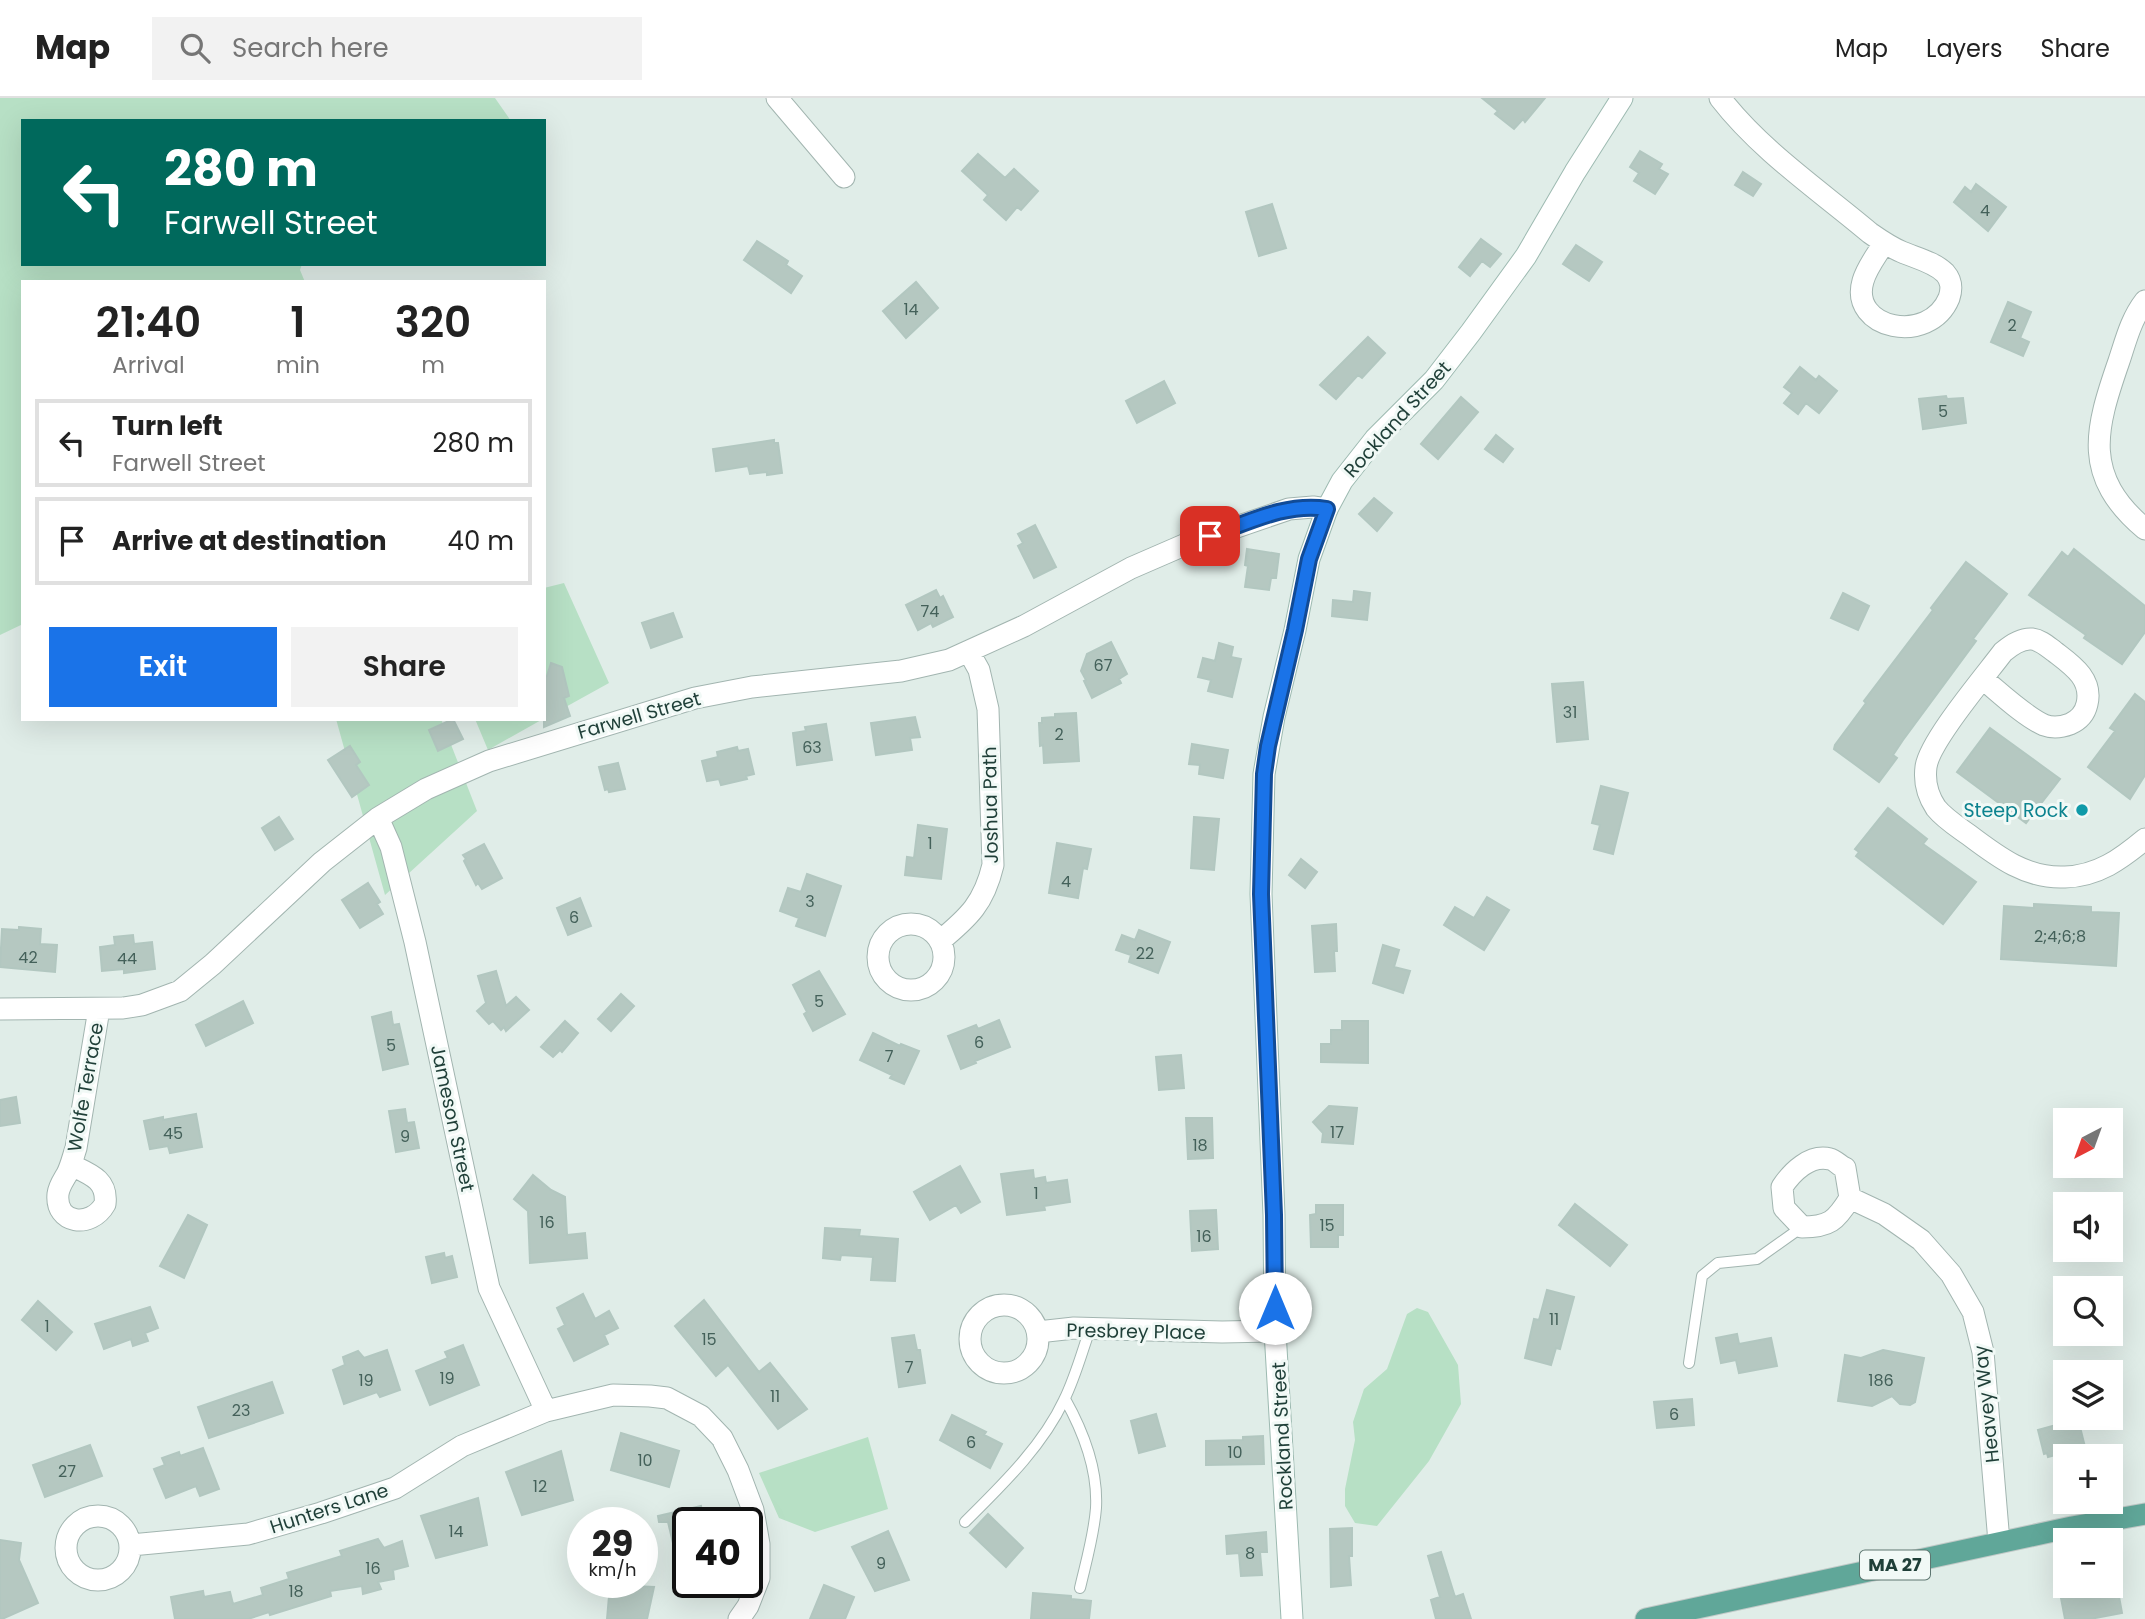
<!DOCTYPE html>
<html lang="en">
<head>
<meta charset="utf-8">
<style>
	body { margin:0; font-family:Poppins,sans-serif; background:#f2f2f2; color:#222; height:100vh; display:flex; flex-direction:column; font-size:26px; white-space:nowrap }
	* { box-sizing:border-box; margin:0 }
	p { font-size:23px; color:#767676 }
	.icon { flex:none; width:38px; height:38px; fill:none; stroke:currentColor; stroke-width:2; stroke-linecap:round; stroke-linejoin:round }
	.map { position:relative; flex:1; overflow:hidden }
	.sheet { position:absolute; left:21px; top:182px; width:525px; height:441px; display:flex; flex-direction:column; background:#fff; border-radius:0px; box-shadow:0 7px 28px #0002 }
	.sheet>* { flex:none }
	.guide { position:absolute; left:21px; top:21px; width:525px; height:147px; border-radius:0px; box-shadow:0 7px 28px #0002; background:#00695c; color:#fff; overflow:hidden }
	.needle { width:46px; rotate:221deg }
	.controls { position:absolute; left:2053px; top:1010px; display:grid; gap:14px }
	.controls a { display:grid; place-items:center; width:70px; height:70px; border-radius:0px; background:#fff; box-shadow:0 7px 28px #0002; font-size:35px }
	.speed { position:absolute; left:567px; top:1409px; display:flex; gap:14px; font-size:35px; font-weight:700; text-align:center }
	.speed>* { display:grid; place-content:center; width:91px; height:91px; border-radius:50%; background:#fff; box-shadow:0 7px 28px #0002; line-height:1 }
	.speed small { font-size:18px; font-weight:400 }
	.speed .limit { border:4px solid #111; border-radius:10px; background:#fff; color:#111 }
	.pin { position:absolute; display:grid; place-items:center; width:60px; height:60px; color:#fff; margin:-30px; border-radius:14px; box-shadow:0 4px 10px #0006 }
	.me { position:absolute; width:77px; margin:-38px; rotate:0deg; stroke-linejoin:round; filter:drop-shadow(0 0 5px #0008) }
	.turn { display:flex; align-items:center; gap:24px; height:147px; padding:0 28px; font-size:32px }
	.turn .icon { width:91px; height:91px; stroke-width:2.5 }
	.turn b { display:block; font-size:49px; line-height:60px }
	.eta { display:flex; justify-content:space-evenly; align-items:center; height:119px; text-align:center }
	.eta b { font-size:42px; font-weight:600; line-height:49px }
	.action { display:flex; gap:14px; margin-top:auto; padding:14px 28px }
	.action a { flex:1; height:80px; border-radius:0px; background:#1a73e8; color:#fff; font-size:28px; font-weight:600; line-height:80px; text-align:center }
	.action a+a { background:#f2f2f2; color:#222 }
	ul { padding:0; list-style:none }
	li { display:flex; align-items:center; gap:21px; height:88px; margin:0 14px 10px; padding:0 14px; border:4px solid #e0e0e0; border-radius:0px }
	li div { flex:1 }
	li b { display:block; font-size:26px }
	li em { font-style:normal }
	header { display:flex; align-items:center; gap:42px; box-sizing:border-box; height:98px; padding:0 35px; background:#fff; border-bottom:2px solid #e0e0e0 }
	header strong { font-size:33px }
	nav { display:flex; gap:38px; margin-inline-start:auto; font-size:24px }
	.search { width:490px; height:63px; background:#f2f2f2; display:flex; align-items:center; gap:18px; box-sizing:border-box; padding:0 24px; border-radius:0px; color:#767676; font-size:26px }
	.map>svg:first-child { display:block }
	.green { fill:#b7e0c5 }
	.building { fill:#b5c8c1; stroke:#b2c7c0; stroke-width:2 }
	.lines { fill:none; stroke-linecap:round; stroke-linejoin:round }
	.lane-casing { stroke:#a2b5b0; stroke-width:12 }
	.street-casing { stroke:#a2b5b0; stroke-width:23 }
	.secondary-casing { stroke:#9dbab1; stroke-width:23 }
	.primary-casing { stroke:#c0c9c7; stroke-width:23 }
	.lane { stroke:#fff; stroke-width:10 }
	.street { stroke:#fff; stroke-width:21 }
	.secondary { stroke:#fff; stroke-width:21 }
	.primary { stroke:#60a799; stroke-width:21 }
	.route-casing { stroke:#114b97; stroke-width:18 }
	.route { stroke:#1a73e8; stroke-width:12 }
	.culture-dot { fill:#0f9aa8; stroke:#f1f9f6; stroke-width:2.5 }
	.labels { text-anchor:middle; stroke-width:6; stroke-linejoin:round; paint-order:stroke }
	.number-label { font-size:16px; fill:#44615a }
	.shield { fill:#f1f9f6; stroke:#5e7771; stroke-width:2 }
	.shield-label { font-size:18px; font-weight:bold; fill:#1f3f38 }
	.street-label { font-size:19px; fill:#1f3f38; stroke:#f1f9f6 }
	.culture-label { font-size:19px; fill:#0d838f; stroke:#f1f9f6; text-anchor:end }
</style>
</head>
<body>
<header>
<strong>Map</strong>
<div class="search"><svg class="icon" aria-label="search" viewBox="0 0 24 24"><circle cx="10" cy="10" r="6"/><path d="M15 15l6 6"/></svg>Search here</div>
<nav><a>Map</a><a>Layers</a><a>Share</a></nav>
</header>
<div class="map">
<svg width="2145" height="1521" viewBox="0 0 2145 1521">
	<rect width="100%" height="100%" fill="#e0ede8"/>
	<path class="green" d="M0,0H495L511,23H23V166H302L300,172L305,184H23V526L0,537Z
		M564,485L609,585L544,621V490Z
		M336,621H441L477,713L385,797Z
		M475,621H543L488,652Z
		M1417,1210L1428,1214L1458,1267L1461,1306L1429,1363L1377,1428L1355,1425L1345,1408V1391L1355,1342L1353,1324L1364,1291L1387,1271L1407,1216Z
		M868,1339L888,1411L815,1434L779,1420L759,1375Z"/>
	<path class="building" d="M1482,0H1545L1525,24L1523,21L1514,31L1495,16L1498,13Z
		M1640,53L1662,66L1659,71L1668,76L1655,96L1634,83L1639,75L1630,69Z
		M978,56L1005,80L1014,71L1038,93L1021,112L1017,109L1006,122L984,102L988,97L962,73Z
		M1743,74L1761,86L1753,98L1735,87Z
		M1976,86L2006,109L1988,133L1954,104L1965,89L1971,94Z
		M1272,106L1286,150L1259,158L1246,114Z
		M1481,141L1501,156L1490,169L1482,163L1470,178L1459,169Z
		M757,143L788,163L786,167L802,178L791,195L744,162Z
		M1576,147L1602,164L1589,183L1563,166Z
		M916,184L938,210L906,240L883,213Z
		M2008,204L2031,214L2020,240L2029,244L2023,258L1991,244Z
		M1368,239L1385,255L1362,280L1358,277L1336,301L1320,287Z
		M1800,269L1816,282L1819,278L1837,293L1819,315L1806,305L1798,316L1784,305L1792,295L1784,289Z
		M1164,283L1175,305L1137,325L1126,303Z
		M1946,298L1947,301L1963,300L1966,325L1923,331L1919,301Z
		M1461,299L1478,314L1438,361L1421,346Z
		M1496,337L1513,351L1503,364L1485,351Z
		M774,342V345H778L782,375L767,377V374L750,376L748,368L716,373L713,351Z
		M1374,400L1392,415L1377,433L1359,416Z
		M1035,427L1056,469L1034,480L1018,448L1023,445L1018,436Z
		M1247,451L1279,456L1276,480H1271L1269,492L1245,489L1248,468L1245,467Z
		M2074,451L2145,508V534L2122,566L2084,540L2086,537L2029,497L2062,454L2068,459Z
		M1966,464L2007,496L1973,541L1976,543L1903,642L1893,657L1897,660L1879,684L1834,651L1835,647L1866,605L1864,603L1933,512L1931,510Z
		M936,492L940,500L943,498L953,519L933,529L931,525L918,532L906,507Z
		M1354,493L1370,495L1367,522L1332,518L1333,502L1353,504Z
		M1843,495L1869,508L1858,532L1831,520Z
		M673,515L682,539L651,550L642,525Z
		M1111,544L1127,576L1119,581L1121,585L1092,600L1084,583L1086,582L1081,573L1087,556Z
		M1219,545L1233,549L1231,559L1241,561L1232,599L1208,593L1211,582L1198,579L1203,560L1215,563Z
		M551,565L562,569L569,598L564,600L570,618L544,629V579L547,578Z
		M1583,584L1588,641L1557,644L1552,586Z
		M2135,596L2145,604V677L2130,701L2088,669L2115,633L2110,630Z
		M1076,615L1079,663L1044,665L1043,647L1040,648L1039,625H1042V620L1055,619V616Z
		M915,619L920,639L910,640L912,652L876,657L871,625Z
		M453,621L463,641L438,653L429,632Z
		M826,626L832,662L797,667L793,635L806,633L805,629Z
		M1990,630L2060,681L2026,725L1957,674Z
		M1192,646L1228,652L1223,680L1199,676L1200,667L1189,666Z
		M350,648L360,664L356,667L369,687L352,699L328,662Z
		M737,649L738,653L748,651L754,676L746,678L747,681L721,687L719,681L707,683L702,663L718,659L717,654Z
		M618,665L625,691L609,694L608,691L605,692L599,669Z
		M1601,688L1628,695L1613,756L1594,751L1600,727L1592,725Z
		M1888,710L1927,741L1923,746L1976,784L1943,826L1856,758L1859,754L1855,751Z
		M279,719L293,741L275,752L262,730Z
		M1194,719L1219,721L1214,772L1191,770Z
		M918,727L947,731L941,781L905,777L907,759L914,760Z
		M1057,745L1091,751L1087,771L1083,770L1078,800L1049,795Z
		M484,746L502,780L482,791L478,785L476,787L464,763L466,761L463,757Z
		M1301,761L1317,774L1305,790L1289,777Z
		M807,776L841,788L825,838L796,828L799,820L780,813L788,790L801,794Z
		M368,785L380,804L377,806L383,816L360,830L342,802Z
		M1487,799L1509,812L1484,852L1444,827L1455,809L1474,820Z
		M580,800L591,828L568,837L557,810Z
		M2034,806L2091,809V814L2119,815L2116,868L2001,861L2004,808L2034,810Z
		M1336,826L1337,853H1334L1335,873L1315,874L1312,828Z
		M19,829L41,831L40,846L57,847L55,874L0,869L2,831L19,832Z
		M1139,832L1170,844L1158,875L1129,864L1131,857L1116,852L1122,837L1135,842Z
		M133,837L134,846L152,844L155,871L124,875V871L102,873L100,849L115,847L114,839Z
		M1383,847L1399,852L1394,869L1410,873L1403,895L1373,885Z
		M496,873L506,908L516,899L529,912L506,933L504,929L501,932L493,923L489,926L477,913L486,905L478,878Z
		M819,873L845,916L813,933L804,916L807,914L793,887Z
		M621,896L634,908L611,933L598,921Z
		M243,903L253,925L206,948L196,927Z
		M391,914L393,927L399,926L408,966L383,972L372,919Z
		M999,922L1010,949L975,963L976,965L961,971L948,938L976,927L978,931Z
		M565,923L578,935L562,954L560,952L553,959L541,949Z
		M1342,923H1368V965L1321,964V946H1331V932H1342Z
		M873,935L900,948L901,946L919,953L904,986L890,980L892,977L860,962Z
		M1181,957L1184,990L1159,992L1156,959Z
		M16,999L20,1025L0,1028V1002Z
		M1329,1008L1357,1010L1353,1046L1322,1044L1323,1035L1313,1024Z
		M405,1011L407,1025L414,1024L419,1050L396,1054L389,1013Z
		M196,1016L202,1049L170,1055L168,1048L150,1051L144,1023L163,1019V1022Z
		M1186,1020H1212L1213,1060L1188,1061Z
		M960,1068L980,1104L961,1115L956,1107L930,1122L914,1094Z
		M1033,1072L1034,1081L1045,1079L1046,1085L1067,1082L1070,1104L1044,1108L1045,1112L1007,1117L1001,1076Z
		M533,1077L551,1092L565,1099L567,1137L585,1135L587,1160L530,1165L528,1113L514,1101Z
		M1575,1106L1627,1147L1610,1168L1559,1127Z
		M1316,1107H1343V1137H1338V1149H1311L1310,1117L1316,1116Z
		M1216,1112L1218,1151L1192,1153L1190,1113Z
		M188,1117L207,1127L184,1180L160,1168Z
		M825,1130L860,1132L859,1138L898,1141L895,1183L871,1182L873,1159L841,1157L840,1162L823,1160Z
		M444,1155L445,1160L452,1158L457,1179L432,1185L426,1159Z
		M1547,1192L1574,1199L1560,1251L1556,1250L1551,1267L1525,1260L1534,1221L1539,1222Z
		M583,1196L595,1221L609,1213L618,1230L604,1237L608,1246L574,1263L558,1231L565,1227L557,1210Z
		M704,1202L759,1274L770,1265L807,1311L778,1331L728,1267L716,1278L675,1228Z
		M38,1203L72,1234L56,1252L22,1222Z
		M150,1209L158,1230L145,1235L148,1243L133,1248L131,1241L104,1251L95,1226Z
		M1737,1236L1739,1246L1771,1240L1777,1268L1739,1275L1736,1262L1721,1265L1716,1240Z
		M914,1237L917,1252H920L925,1285L899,1289L892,1240Z
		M463,1247L479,1287L430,1307L416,1273L448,1260L445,1254Z
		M387,1252L400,1292L380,1299L377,1294L344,1306L333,1272L345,1267L343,1259L358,1253L364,1260Z
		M1883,1252L1924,1260L1915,1304L1910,1307L1900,1306L1892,1298L1872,1308L1838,1303L1845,1257L1861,1260Z
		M272,1284L283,1315L209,1340L198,1309Z
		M1692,1301L1694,1327L1657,1330L1654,1304Z
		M1156,1316L1165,1348L1139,1355L1131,1323Z
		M952,1317L986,1334L984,1337L1002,1346L990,1370L940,1342Z
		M2078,1321L2085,1349L2048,1359L2047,1355L2044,1356L2038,1332Z
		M621,1335L679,1353L669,1389L611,1372Z
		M1263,1338L1264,1366L1206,1367V1343L1243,1342V1339Z
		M90,1347L102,1378L45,1399L33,1367Z
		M203,1350L219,1391L200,1398L196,1388L166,1400L154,1371L165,1367L162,1360L179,1354L180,1358Z
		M561,1353L573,1402L522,1417L506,1374Z
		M478,1400L487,1447L436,1460L421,1418Z
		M701,1408L704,1424H688V1482L682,1483L668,1424H659L658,1418Z
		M988,1416L1023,1450L1006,1469L970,1435Z
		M1352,1430V1458H1349L1351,1487L1331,1489L1330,1431Z
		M888,1433L909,1482L875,1493L852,1449Z
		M1266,1434L1267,1454H1260L1262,1477L1241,1478L1239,1455L1227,1456L1226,1438Z
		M378,1441L384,1450L402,1443L408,1468L393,1472L394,1481L378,1484L381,1491L363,1496L362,1488L330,1493L331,1498L270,1517L269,1514L248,1521H175L171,1499L203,1493L204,1499L230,1494L233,1506L263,1497L261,1490L289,1481L287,1475L342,1458L340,1453Z
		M0,1442L21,1445L19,1462L38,1505L2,1521H0Z
		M1441,1454L1455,1499L1463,1496L1471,1521H1436L1431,1502L1440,1499L1428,1458Z
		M610,1487L654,1489L647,1521H607Z
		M824,1487L854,1499L845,1521H810Z
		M2096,1493L2097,1497L2118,1493L2122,1515L2090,1521H2065L2061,1500Z
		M1033,1495L1071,1498V1501L1091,1503L1089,1521H1031Z"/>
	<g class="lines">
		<defs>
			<path id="lane" d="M1689,1265L1702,1178L1718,1165L1757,1161L1802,1129
				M1065,1301C1083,1333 1098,1373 1096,1410C1094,1437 1086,1464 1080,1490
				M965,1424C1001,1388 1042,1349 1064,1302C1075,1280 1082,1254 1090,1231"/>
			<path id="street" d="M777,0L844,79
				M1720,0C1761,53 1819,92 1870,135C1880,142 1890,149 1902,154C1916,160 1934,164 1945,175C1952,183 1952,191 1949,200C1929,248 1849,231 1863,183C1867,169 1877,157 1884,145
				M2145,203C2131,221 2126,242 2119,263C2095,332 2082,378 2145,431
				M1983,581C2000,595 2024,618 2044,627C2052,630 2062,629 2070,626C2079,622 2085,615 2087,606C2093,581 2072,567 2055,554C2048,549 2041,542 2032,541C2021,540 2010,548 2003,554C1985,578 1929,644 1926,669C1924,684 1928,698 1936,710C1945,721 1958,729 1969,737C1998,759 2027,781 2065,779C2098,778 2121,761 2145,741
				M378,720L391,749L415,844L489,1190L546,1313
				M878 859a33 33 0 1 1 66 0a33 33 0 1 1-66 0Z
				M940,843C969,819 984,805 993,767L988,611L979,572L969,554
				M0,911L123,910L142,907L180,893L213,866L322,764L378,720L426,691L489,663L695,600L752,589L901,573L949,562L1024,528L1131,470L1184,447L1289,411L1313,409L1327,411
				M71,1067C90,1076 108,1082 105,1106C91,1131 55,1126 58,1096C59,1088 63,1083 67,1076C71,1068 73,1059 76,1050L99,911
				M1850,1100L1845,1070C1840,1068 1835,1062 1830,1061C1810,1056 1792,1074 1782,1089L1784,1110L1802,1129C1829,1129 1836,1123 1850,1100L1884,1116L1921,1142L1951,1176L1973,1214L1983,1254L1999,1444
				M970 1241a34 34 0 1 1 68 0a34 34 0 1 1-68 0Z
				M1038,1234L1074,1230L1222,1234L1275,1233
				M66 1450a32 32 0 1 1 64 0a32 32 0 1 1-64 0Z
				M131,1447L248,1436L321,1415L395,1390L462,1348L546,1313L613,1297L650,1298L667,1300L701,1318L722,1340L738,1372L753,1412L759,1446V1480L748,1508L739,1521"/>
			<path id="secondary" d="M1292,1521L1275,1233L1274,1117L1261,796L1264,676L1274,619L1295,532L1309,461L1327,411L1342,383L1375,341L1434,282L1471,234L1526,158L1575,74L1622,0"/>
			<path id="primary" d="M1646,1521L2072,1429L2145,1416"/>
		</defs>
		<use href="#lane" class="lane-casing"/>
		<use href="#street" class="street-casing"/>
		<use href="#secondary" class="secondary-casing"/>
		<use href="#primary" class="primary-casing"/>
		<use href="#lane" class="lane"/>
		<use href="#street" class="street"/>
		<use href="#secondary" class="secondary"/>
		<use href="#primary" class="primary"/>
	</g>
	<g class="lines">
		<defs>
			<path id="route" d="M1210,438C1247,425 1287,404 1327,411L1309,461L1295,532L1268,648L1264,676L1261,796L1274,1117L1275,1210"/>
		</defs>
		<use href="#route" class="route-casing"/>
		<use href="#route" class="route"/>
	</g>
	<circle class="culture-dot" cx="2082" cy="712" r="7"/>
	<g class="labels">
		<g class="number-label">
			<text x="1985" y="118">4</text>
			<text x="911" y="217">14</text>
			<text x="2012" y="233">2</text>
			<text x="1943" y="319">5</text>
			<text x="930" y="519">74</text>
			<text x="1103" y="573">67</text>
			<text x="1570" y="620">31</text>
			<text x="1059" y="642">2</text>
			<text x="812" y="655">63</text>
			<text x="930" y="751">1</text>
			<text x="1066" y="789">4</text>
			<text x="810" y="809">3</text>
			<text x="574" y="825">6</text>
			<text x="2060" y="844">2;4;6;8</text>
			<text x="1145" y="861">22</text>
			<text x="28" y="865">42</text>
			<text x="127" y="866">44</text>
			<text x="819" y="909">5</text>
			<text x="979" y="950">6</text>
			<text x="391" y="953">5</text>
			<text x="889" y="964">7</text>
			<text x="1337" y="1040">17</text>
			<text x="173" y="1041">45</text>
			<text x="405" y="1044">9</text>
			<text x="1200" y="1053">18</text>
			<text x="1036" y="1101">1</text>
			<text x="547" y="1130">16</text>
			<text x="1327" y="1133">15</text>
			<text x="1204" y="1144">16</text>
			<text x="1554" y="1227">11</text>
			<text x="47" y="1234">1</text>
			<text x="709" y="1247">15</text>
			<text x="909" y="1275">7</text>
			<text x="447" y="1286">19</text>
			<text x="366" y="1288">19</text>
			<text x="1881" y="1288">186</text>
			<text x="775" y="1304">11</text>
			<text x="241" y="1318">23</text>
			<text x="1674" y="1322">6</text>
			<text x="971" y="1350">6</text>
			<text x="1235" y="1360">10</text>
			<text x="645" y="1368">10</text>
			<text x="67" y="1379">27</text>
			<text x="540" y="1394">12</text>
			<text x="456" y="1439">14</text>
			<text x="1250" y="1461">8</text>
			<text x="881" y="1471">9</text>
			<text x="373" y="1476">16</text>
			<text x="296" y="1499">18</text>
		</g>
		<rect class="shield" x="1860" y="1452.5" width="70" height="29" rx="5"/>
		<g class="shield-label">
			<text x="1895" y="1473">MA 27</text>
		</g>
		<g class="street-label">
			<text transform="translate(1397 321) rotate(-48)" y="7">Rockland Street</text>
			<text transform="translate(639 617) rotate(-16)" y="7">Farwell Street</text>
			<text transform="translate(990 707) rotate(-91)" y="7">Joshua Path</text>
			<text transform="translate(85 989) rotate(-80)" y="7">Wolfe Terrace</text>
			<text transform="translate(453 1020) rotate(78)" y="7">Jameson Street</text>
			<text transform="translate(1136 1233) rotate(1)" y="7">Presbrey Place</text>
			<text transform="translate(1986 1306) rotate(-96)" y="7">Heavey Way</text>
			<text transform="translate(1282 1338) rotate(-93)" y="7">Rockland Street</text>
			<text transform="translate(329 1410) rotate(-18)" y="7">Hunters Lane</text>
		</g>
		<g class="culture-label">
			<text x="2068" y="719">Steep Rock</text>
		</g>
	</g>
</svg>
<div class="controls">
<a><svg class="needle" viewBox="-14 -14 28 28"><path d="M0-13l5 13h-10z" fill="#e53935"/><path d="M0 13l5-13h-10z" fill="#767676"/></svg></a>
<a><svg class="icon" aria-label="sound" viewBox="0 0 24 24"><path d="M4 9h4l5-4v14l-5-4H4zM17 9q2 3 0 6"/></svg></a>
<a><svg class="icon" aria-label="search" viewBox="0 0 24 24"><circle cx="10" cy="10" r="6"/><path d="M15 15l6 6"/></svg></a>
<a><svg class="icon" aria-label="layers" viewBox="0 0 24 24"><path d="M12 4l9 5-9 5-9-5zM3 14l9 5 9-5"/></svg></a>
<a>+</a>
<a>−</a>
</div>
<div class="speed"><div>29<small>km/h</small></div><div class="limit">40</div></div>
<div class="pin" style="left:1210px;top:438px;background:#d93025"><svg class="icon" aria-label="arrive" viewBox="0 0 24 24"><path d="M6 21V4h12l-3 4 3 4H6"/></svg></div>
<svg class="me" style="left:1275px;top:1210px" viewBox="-20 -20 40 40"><circle r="19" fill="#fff"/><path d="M0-13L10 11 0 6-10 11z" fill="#1a73e8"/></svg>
<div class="guide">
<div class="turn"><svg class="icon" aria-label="left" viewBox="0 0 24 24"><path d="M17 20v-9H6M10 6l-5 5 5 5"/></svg><div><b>280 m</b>Farwell Street</div></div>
</div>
<section class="sheet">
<div class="eta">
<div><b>21:40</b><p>Arrival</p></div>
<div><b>1</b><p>min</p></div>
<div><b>320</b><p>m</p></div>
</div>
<ul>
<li><svg class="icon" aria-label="left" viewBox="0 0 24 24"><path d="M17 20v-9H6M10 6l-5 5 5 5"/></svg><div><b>Turn left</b><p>Farwell Street</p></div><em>280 m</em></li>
<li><svg class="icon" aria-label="arrive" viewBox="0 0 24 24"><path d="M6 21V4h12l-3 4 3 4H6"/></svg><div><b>Arrive at destination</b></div><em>40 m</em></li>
</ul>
<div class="action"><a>Exit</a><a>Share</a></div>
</section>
</div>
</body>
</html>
